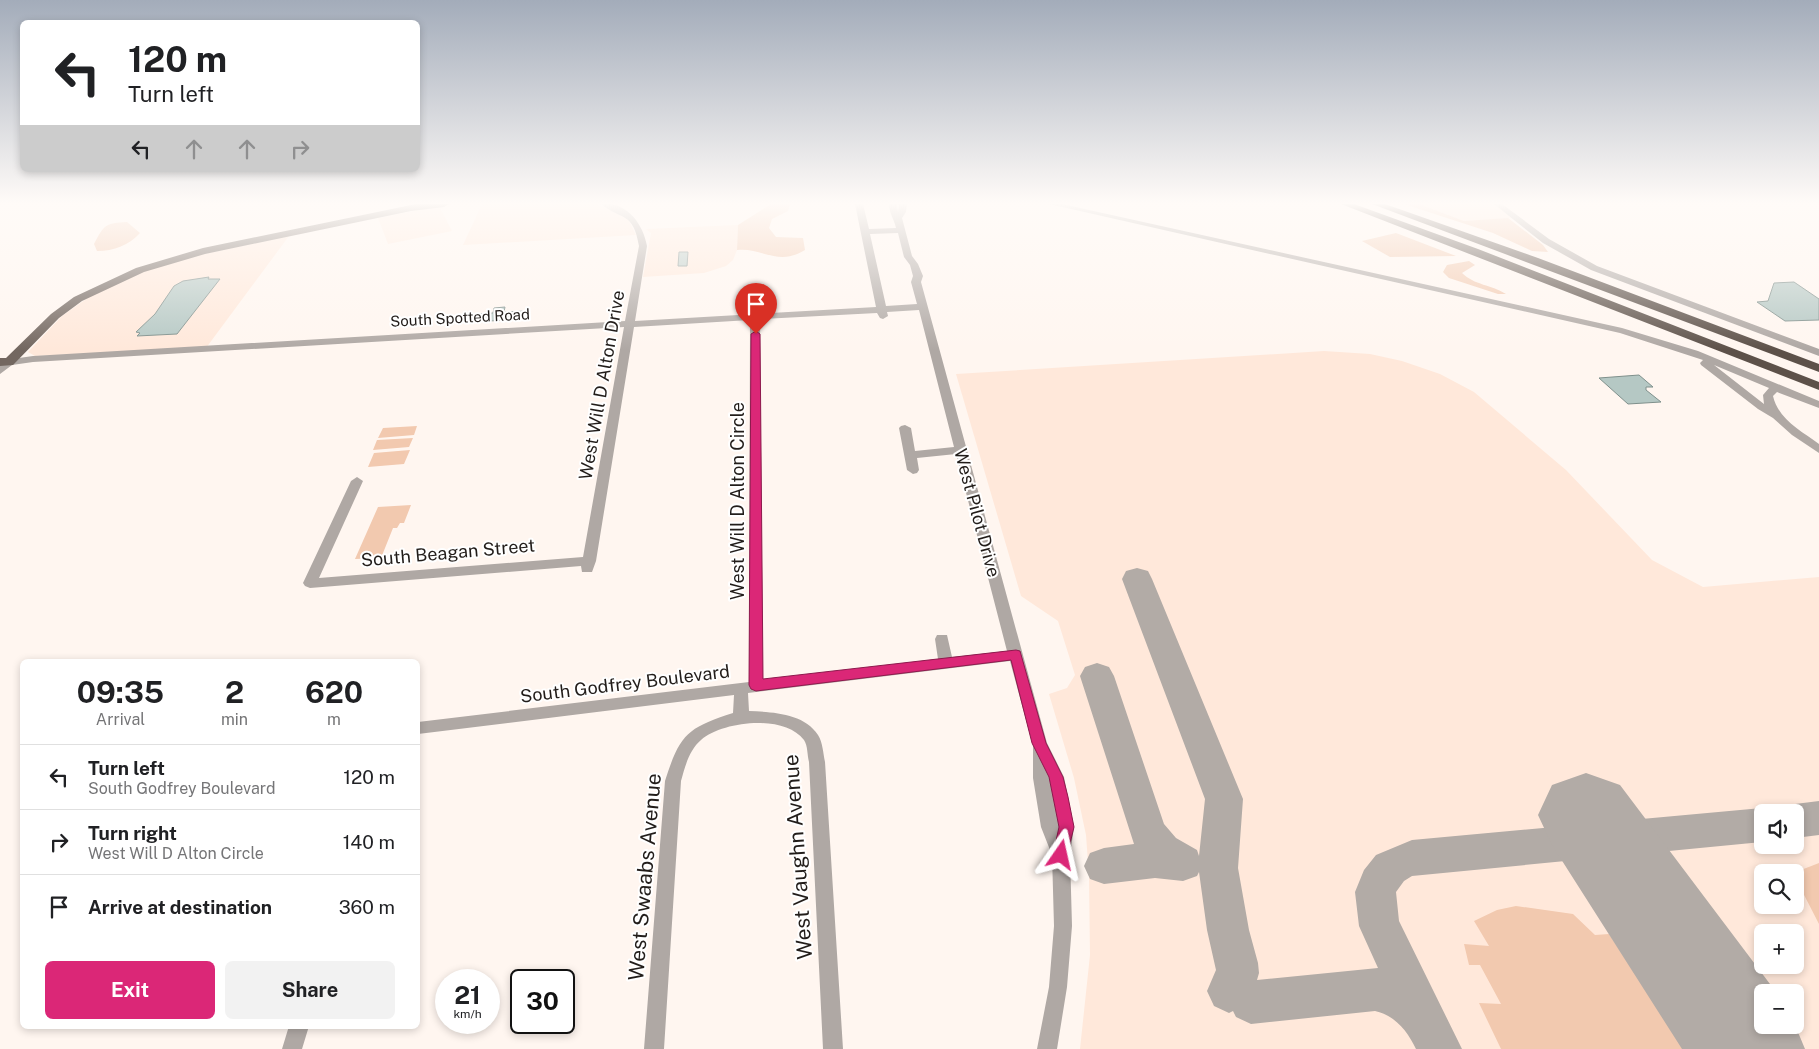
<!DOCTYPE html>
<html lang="en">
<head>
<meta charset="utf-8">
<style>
	body { margin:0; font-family:"Public Sans",sans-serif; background:#f2f2f2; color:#202124; height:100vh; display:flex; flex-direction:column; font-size:19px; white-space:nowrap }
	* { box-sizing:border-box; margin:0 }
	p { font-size:16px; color:#757577 }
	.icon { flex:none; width:28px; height:28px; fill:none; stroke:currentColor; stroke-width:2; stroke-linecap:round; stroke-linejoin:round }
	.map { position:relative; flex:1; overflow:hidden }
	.panel { position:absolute; left:20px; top:659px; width:400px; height:370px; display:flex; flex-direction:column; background:#fff; border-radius:8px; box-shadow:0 2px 8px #0003 }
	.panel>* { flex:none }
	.top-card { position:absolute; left:20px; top:20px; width:400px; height:152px; border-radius:8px; box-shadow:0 2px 8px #0003; background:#fff; color:#202124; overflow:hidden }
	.controls { position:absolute; left:1754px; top:804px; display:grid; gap:10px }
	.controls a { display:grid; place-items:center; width:50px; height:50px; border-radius:8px; background:#fff; box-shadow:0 2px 8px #0003; font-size:25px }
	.speed { position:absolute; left:435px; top:969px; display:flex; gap:10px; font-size:25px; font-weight:700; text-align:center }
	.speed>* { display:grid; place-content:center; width:65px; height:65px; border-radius:50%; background:#fff; box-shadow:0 2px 8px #0003; line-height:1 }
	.speed small { font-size:12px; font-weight:400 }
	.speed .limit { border:2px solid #111; border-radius:8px; background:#fff; color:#111 }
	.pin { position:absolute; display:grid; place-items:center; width:42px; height:42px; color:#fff; margin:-51px -21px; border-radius:50% 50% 50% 0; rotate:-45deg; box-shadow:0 0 5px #0007 }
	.pin .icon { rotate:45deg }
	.me { position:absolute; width:55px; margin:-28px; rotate:11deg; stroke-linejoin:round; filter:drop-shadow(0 0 4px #0008) }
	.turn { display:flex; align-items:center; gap:18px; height:105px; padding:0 25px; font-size:22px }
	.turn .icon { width:65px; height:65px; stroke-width:2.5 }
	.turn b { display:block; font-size:35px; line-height:42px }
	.lanes { display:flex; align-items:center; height:48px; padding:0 25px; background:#0003; justify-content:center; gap:25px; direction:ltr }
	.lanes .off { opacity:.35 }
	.eta { display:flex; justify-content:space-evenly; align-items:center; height:85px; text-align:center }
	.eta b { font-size:30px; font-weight:700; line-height:35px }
	.cta { display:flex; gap:10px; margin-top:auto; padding:10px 25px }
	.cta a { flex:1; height:58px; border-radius:8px; background:#db2777; color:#fff; font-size:20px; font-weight:700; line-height:58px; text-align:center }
	.cta a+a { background:#f2f2f2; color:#202124 }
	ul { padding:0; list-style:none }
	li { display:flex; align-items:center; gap:15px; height:65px; padding:0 25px; border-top:1px solid #e0e0e0 }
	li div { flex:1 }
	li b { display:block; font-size:19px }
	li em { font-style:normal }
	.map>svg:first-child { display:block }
	.built { fill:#ffe8da; fill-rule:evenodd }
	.green { fill:#f2c9af }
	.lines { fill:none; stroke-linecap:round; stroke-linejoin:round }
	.taxiway { fill:#b2aba6; fill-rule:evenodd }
	.runway { fill:#b2aba6; fill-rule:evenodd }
	.building { fill:#b5c8c4; stroke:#7f908c }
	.minor { fill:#afa8a4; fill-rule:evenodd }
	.major { fill:#736760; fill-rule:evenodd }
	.highway { fill:#5d5149; fill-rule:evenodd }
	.route { fill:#db2777; stroke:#8e194d }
	.labels { text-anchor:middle; stroke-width:4; stroke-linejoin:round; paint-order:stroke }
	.far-street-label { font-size:15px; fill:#221d1a; stroke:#fff }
	.street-label { font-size:18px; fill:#221d1a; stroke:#fff }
	.near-street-label { font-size:21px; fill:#221d1a; stroke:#fff }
</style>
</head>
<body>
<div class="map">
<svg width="1819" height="1049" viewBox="0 0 1819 1049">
	<rect width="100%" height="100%" fill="#fff6f0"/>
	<path class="built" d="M482,204H597L628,219L636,235L463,245Z
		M1419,204H1495L1513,218L1464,221Z
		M439,206L452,231L388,244L378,218Z
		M738,225L737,250L733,260L726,266L704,273L643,277L651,233L646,229Z
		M289,236L206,348L35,356L28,352L62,316L89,297L129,276L185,258Z
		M1324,351L1370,354L1402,361L1440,374L1474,392L1566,470L1652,560L1703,587L1819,577V1049H1080L1090,955L1089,876L1086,835L1074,778L1049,694L1067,688L1075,675L1058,621L1021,596L956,374ZM1762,812H1795V845H1762ZM1762,872H1795V905H1762ZM1762,932H1795V965H1762ZM1762,992H1795V1025H1762Z"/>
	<path class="green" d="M771,204H790L788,211L772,219L769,228L776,237L803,238L805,250C778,267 761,247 737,250L738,225Z
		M1404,204H1419L1464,221L1508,218L1543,245L1548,252L1532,251L1493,233Z
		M127,222L140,233C129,245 114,251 97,251L94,244C104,225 105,223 127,222Z
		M1396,233L1456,256L1390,257L1362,241Z
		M1469,261L1475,265L1462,273C1474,285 1492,285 1506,294H1498L1449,278L1443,272L1447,265Z
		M417,426L414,435L378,438L383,428Z
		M413,438L409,447L373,450L377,440Z
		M410,450L404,464L368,467L374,453Z
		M411,505L404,523H400L397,528H393L381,558L355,559L378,507Z
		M1819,863V924L1801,889V870Z
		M1516,906L1573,914L1595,935L1609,934L1684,1049H1501L1479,1003L1501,1004L1480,965H1469L1464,944L1489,946L1474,921L1497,910Z"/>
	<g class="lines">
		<path class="taxiway" d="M1137,568L1148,571L1152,579L1243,799L1238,868L1249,930L1258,963L1259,973L1257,980L1378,968L1359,926L1355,892L1364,870L1376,855L1412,840L1762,808L1774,812H1762V842L1412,876L1404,881L1396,892L1399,921L1462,1049H1416C1408,1032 1395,1015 1375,1011L1251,1024L1236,1017L1233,1011L1229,1013L1214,1006L1207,991L1216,970L1207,930L1199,872L1197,876L1183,881L1155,878L1104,884L1090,879L1084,866L1090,853L1104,848L1134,844L1080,676L1085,667L1097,663L1109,667L1114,676L1164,824L1176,838L1197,850L1199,856L1205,799L1122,579L1126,571Z
			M1819,801V835L1795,838V812H1780L1782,809L1795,804Z"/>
		<path class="runway" d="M1586,773L1620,785L1776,992H1762V1025H1795L1805,1049H1682L1552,845L1538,815L1552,785Z"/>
	</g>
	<path class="building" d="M679,252H688L687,266H678Z
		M209,277L208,279H220L177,334L137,336L140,333L136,332L155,314L174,286L183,281Z
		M1794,282L1819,299V320L1785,321L1757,302L1768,301L1774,283Z
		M505,307L504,312L526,311L523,319L473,322L477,314L493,313L494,308Z
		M1639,375L1653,387H1646V390L1661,402L1628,404L1599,378Z"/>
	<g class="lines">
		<path class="minor" d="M601,204C626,201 643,223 647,246L635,321L876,307L855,204H863L869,229L896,228C894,219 889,213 889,204H897L898,212L899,204H907L906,212L902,218L912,256L918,264L923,276L921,282L1047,743L1064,777L1074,827L1070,855L1072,926L1067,987L1057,1049H1037L1049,987L1054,926L1052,855L1041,827L1033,778V746L1010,661L748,693L749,711C772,712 804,713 818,735C823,743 823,753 825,762L843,1049H823L809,762C807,755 808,746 804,740C784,714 723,721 701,740C689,750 685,767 681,781L664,1049H644L665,781C680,734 687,728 733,713L734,695L418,734V722L749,682L750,320L634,327L596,561L592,572H582L581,566L310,588L305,586L303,583L351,481L357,477L363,481L319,578L583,557L624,327L33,362L12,365L0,374V365L5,360L33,356L625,321L639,246C633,211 622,221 601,204ZM898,233L904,257L910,265L913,276L911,282L917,304L886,306L870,234ZM919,310L954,447L915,451L911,428L905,425L901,426L899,428L907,470L913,474L917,473L919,470L917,458L956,454L1007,651L952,657L947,635H937L935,639L938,659L763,680L760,319L877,313L880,318L883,319L888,316L887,312Z
			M1049,204H1062L1622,328L1698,351L1819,401V408L1777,392L1773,396C1778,419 1801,431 1819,444V453L1792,435L1773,418L1758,409L1701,365L1700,363L1703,360L1620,333ZM1714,365L1769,388L1763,395L1764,404Z
			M1494,204H1502L1549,239L1597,266L1819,349V356L1591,270L1543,243Z
			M289,1026H309L302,1049H282Z"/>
		<path class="major" d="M416,204H449L444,207L411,211L205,254L144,272L82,301L59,318L13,365L0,366V358H6L51,314L74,297L136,268L203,248Z"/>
		<path class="highway" d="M1341,204H1354L1478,249L1819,382V390Z
			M1372,204H1385L1538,258L1819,364V372Z"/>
	</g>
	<linearGradient id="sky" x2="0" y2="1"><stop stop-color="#a3acba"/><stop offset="0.58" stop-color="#fffbf8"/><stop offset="1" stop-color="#fffbf8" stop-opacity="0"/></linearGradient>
	<rect width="1819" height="350" fill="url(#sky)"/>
	<path class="route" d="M756,331L760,334L763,679L1016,650L1020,651L1046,743L1063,777L1068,797L1074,827L1066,860L1061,862L1055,860L1053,855L1059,827L1049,777L1032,743L1011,660L756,691L751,689L749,685L751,334Z"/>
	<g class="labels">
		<g class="far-street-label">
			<text transform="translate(460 318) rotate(-3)" y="5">South Spotted Road</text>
		</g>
		<g class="street-label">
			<text transform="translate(602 385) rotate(-80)" y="6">West Will D Alton Drive</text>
			<text transform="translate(738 501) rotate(-90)" y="6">West Will D Alton Circle</text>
			<text transform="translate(977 513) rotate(75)" y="6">West Pilot Drive</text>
			<text transform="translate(448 553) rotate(-5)" y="6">South Beagan Street</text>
			<text transform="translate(625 684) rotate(-7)" y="6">South Godfrey Boulevard</text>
		</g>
		<g class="near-street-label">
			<text transform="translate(798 857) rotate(-94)" y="7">West Vaughn Avenue</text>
			<text transform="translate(645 877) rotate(-85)" y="7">West Swaabs Avenue</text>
		</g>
	</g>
</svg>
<div class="controls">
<a><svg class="icon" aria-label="sound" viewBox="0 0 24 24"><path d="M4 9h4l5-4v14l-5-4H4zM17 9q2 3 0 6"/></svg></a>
<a><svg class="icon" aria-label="search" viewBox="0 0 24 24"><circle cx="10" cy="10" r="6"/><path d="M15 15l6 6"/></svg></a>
<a>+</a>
<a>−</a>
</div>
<div class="speed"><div>21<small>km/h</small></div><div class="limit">30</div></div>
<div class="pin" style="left:756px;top:334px;background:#d93025"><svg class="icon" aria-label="arrive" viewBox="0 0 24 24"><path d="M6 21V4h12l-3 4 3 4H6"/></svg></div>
<svg class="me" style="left:1061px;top:855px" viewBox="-20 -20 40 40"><path d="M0-17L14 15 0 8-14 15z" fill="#db2777" stroke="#fff" stroke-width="4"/></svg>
<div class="top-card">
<div class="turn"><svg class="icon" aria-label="left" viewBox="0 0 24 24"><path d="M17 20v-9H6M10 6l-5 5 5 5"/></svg><div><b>120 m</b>Turn left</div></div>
<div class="lanes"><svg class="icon" aria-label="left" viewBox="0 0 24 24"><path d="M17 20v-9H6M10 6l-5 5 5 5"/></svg><svg class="icon off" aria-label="ahead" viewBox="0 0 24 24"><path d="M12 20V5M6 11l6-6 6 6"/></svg><svg class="icon off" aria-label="ahead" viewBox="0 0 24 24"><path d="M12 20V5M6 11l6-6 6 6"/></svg><svg class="icon off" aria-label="right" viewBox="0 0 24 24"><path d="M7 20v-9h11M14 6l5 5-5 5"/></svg></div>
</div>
<section class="panel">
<div class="eta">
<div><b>09:35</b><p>Arrival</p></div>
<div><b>2</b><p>min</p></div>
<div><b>620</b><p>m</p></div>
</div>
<ul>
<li><svg class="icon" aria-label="left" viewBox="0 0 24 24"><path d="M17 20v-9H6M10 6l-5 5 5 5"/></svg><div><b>Turn left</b><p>South Godfrey Boulevard</p></div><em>120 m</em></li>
<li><svg class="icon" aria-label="right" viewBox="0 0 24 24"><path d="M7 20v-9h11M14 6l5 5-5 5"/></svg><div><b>Turn right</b><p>West Will D Alton Circle</p></div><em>140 m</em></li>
<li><svg class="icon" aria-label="arrive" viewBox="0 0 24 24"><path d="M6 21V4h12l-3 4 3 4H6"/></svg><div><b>Arrive at destination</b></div><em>360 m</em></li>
</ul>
<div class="cta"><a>Exit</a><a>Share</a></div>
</section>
</div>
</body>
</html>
